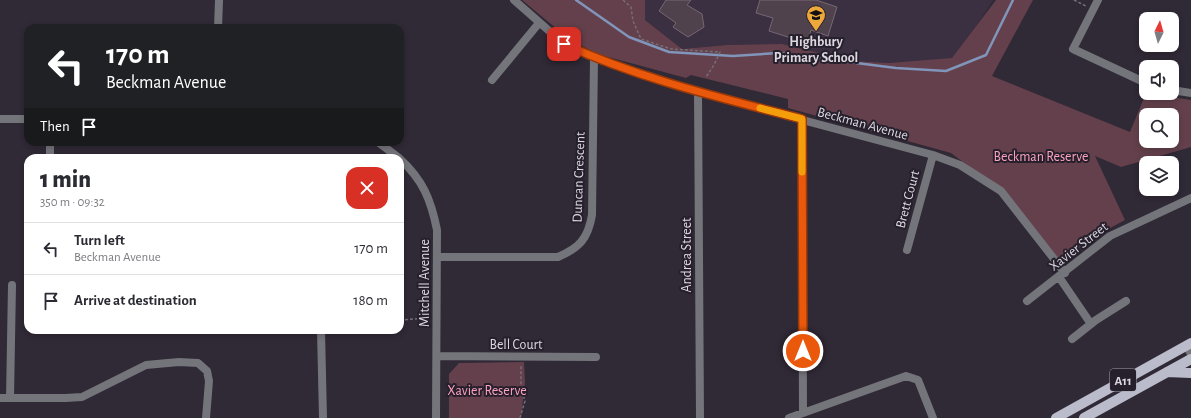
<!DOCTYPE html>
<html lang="en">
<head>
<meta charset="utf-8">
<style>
	body { margin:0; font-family:"Alegreya Sans",sans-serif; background:#f2f2f3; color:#2b2b33; height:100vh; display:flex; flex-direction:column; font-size:15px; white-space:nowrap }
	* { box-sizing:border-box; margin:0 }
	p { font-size:13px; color:#7c7c81 }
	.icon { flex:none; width:22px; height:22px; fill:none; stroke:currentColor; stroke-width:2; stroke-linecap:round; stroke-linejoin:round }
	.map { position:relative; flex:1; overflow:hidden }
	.sheet { position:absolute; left:24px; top:154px; width:380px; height:180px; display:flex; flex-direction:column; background:#fff; border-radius:12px; box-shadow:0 2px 6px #0003 }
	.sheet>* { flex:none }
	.guide { position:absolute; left:24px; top:24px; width:380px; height:122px; border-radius:12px; box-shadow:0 2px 6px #0003; background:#202124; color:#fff; overflow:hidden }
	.needle { width:26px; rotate:5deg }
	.tools { position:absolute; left:1139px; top:12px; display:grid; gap:8px }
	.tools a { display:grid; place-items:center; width:40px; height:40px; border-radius:8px; background:#fff; box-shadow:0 2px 6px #0003; font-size:20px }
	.pin { position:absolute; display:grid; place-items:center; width:34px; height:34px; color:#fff; margin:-17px; border-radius:8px; box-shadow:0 2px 6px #0006 }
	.me { position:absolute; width:44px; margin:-22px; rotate:0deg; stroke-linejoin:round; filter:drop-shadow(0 0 3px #0008) }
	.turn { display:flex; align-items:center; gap:14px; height:84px; padding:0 16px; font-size:18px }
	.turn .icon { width:52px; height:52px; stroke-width:2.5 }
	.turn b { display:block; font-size:28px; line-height:34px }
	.then { display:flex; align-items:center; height:38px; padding:0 16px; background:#0003; gap:8px; font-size:15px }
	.round { display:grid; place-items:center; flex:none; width:42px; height:42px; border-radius:12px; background:#f2f2f3 }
	.head { display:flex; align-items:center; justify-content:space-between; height:68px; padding:0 16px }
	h1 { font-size:24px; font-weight:800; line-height:30px }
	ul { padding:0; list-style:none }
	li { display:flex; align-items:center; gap:12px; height:52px; padding:0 16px; border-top:1px solid #e1e1e2 }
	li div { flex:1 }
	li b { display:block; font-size:15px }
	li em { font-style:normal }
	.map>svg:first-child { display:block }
	.built { fill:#3a3042 }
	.green { fill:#63404b; fill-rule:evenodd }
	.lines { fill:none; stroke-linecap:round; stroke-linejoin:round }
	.stream { stroke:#8195ba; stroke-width:2.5 }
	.building { fill:#50424d; stroke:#766773 }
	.path { stroke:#746e79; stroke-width:1.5; stroke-dasharray:3 2; stroke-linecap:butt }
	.minor { stroke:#74747b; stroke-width:8 }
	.primary { stroke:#bbbccb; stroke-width:10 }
	.route-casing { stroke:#983908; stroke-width:10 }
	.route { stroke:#ea580c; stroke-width:7 }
	.slow { stroke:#f59e0b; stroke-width:7 }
	.labels { text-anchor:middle; stroke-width:4; stroke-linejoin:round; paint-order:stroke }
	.shield { fill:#261f2c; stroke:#a5a0ab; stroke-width:1 }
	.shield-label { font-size:13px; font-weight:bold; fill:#dcd8e1 }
	.poi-label { font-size:14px; font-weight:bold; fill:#dcd8e1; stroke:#261f2c }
	.street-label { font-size:14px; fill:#dcd8e1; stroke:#261f2c }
	.park-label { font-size:14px; fill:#fda2bf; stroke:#261f2c }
</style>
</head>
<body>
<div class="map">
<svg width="1191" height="418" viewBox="0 0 1191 418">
	<rect width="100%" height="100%" fill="#302936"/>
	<path class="built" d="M645,0H993L951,66L852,61L782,44L727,45L682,49L645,20Z"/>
	<path class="green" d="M522,0H645V20L682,49L727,45L782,44L852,61L890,63L952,58L996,0H1033L992,76L1130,132L1146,93L1191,100V147L1121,167L1095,156L1125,220L1090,239L1061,262L1001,191L951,153L788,108V99L691,75L686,78L597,54L569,39ZM1146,115H1172V141H1146Z
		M524,362L525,382L521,418H449V374L459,363Z"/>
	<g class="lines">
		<path class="stream" d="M576,0L629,37L669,52L733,56L778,53L896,68L946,71L986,55L1013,0"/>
	</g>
	<path class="building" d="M666,0H691L687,5L702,14L704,27L688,37L673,27L676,23L659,11Z
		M760,0H816L837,7L828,36L811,30L807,43L769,31L773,18L756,13Z"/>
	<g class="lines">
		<path class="path" d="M623,0L631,7L633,21L641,39L671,49L720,52L714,65L706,77
			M1074,0L1086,6
			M400,320L428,318
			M520,418L525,401L521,388V365"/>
		<path class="minor" d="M514,0L564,44L594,58L698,92L933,155L960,165L1001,191L1065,273
			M1098,0L1073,49L1146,83
			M218,28L219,0
			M492,80L539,23
			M1172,90L1191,93
			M698,92L700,418
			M0,119H28
			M802,119L803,413
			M378,142L399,158
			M50,158V142
			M400,159C423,180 431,200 437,230L436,418
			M907,250L933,155
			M438,257H558C579,248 588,239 592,215L594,58
			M1059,277L1091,324
			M1027,301L1110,236L1191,198
			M321,330L323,418
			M1072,339L1096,320L1126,301
			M1186,345L1191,354
			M437,356L596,357
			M0,398H65L82,397L146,365L179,362L198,363L207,371L209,381L206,418
			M10,398L12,285
			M789,418L906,376L918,380L933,418"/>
		<path class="primary" d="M1167,372L1191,373
			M1056,418L1191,343
			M1084,418L1191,359"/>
	</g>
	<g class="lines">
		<defs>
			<path id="route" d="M564,44C640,79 722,98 802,119L803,351"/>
		</defs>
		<use href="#route" class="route-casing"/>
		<use href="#route" class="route"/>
		<path class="slow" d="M760,108L802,119V172"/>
	</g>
	<defs>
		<symbol id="school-pin" viewBox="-11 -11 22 30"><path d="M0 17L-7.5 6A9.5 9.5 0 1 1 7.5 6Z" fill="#eda83c" stroke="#261f2c"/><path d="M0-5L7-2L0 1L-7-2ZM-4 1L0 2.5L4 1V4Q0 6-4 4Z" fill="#111"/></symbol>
	</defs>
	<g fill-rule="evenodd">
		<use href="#school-pin" x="805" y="4" width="22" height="30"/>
	</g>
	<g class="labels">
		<rect class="shield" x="1110" y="369" width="26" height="22" rx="3"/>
		<g class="shield-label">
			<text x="1123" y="385">A11</text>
		</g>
		<g class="poi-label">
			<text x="816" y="46">Highbury<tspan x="816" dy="16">Primary School</tspan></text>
		</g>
		<g class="street-label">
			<text transform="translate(863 123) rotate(15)" y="5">Beckman Avenue</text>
			<text transform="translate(578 177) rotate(-88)" y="5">Duncan Crescent</text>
			<text transform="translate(907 199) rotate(-75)" y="5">Brett Court</text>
			<text transform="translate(1078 246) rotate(-38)" y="5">Xavier Street</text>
			<text transform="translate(686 255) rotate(-90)" y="5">Andrea Street</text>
			<text transform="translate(424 283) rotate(-90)" y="5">Mitchell Avenue</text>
			<text x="516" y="349">Bell Court</text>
		</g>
		<g class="park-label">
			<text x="1041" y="161">Beckman Reserve</text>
			<text x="487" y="395">Xavier Reserve</text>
		</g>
	</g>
</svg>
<div class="tools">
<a><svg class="needle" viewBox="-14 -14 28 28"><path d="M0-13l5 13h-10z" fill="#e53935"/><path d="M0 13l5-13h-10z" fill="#7c7c81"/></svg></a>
<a><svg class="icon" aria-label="sound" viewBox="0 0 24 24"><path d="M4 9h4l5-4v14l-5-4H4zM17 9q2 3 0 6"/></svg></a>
<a><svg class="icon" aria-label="search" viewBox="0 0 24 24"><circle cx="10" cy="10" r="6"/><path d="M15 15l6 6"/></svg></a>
<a><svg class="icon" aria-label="layers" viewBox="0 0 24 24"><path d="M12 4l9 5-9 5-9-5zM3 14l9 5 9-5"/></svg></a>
</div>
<div class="pin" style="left:564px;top:44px;background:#d93025"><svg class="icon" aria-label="arrive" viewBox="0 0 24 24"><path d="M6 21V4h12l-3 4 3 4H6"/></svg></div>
<svg class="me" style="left:803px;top:351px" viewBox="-20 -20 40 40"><circle r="17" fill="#ea580c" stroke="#fff" stroke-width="3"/><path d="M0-11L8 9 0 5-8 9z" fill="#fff"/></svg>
<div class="guide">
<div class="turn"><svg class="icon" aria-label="left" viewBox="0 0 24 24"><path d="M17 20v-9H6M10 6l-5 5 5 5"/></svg><div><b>170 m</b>Beckman Avenue</div></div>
<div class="then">Then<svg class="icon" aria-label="arrive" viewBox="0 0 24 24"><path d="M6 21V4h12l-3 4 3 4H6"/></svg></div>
</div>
<section class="sheet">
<div class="head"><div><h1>1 min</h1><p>350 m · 09:32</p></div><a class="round" style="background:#d93025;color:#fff"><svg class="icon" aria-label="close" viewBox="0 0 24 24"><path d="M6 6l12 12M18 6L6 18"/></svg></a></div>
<ul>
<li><svg class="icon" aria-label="left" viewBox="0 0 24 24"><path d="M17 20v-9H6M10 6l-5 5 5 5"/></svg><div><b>Turn left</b><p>Beckman Avenue</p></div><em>170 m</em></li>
<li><svg class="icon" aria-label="arrive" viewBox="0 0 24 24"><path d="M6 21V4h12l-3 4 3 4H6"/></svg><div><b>Arrive at destination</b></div><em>180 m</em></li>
</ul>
</section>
</div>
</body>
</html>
